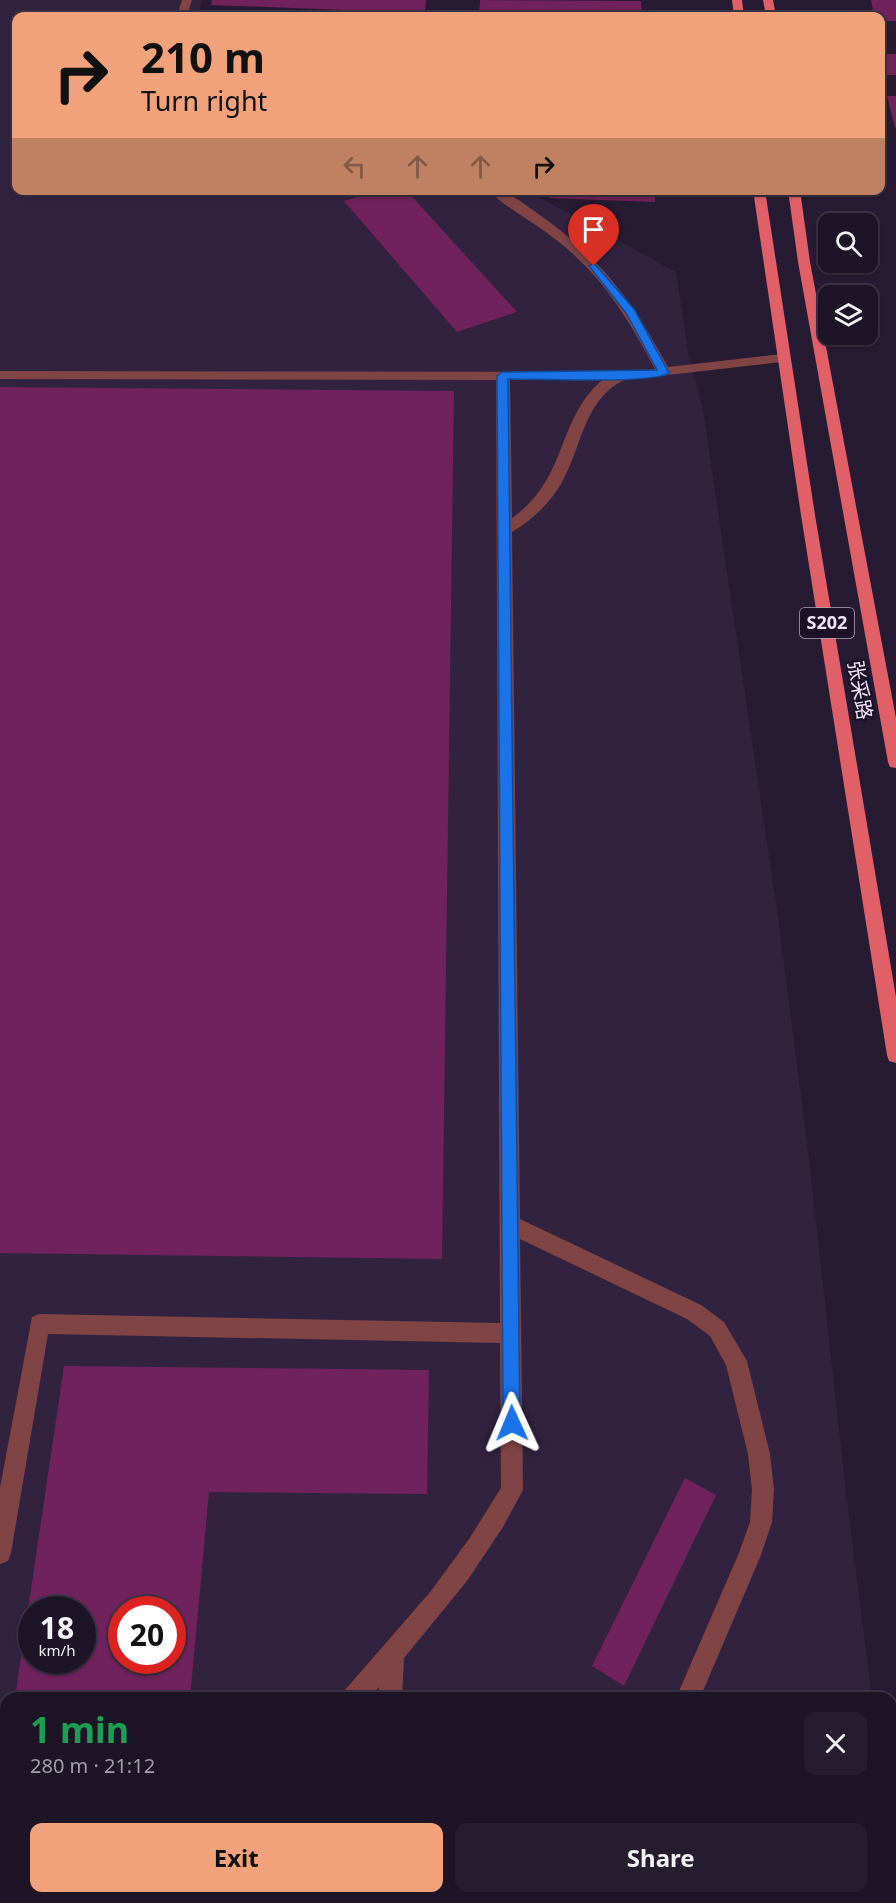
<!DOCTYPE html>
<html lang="en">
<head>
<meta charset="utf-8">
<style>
	body { margin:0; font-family:"Noto Sans","Noto Sans SC",sans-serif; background:#251d2e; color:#f1f3f6; height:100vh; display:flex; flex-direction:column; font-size:22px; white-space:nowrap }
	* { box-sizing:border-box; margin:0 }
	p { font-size:20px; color:#a09ea7 }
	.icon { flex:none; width:33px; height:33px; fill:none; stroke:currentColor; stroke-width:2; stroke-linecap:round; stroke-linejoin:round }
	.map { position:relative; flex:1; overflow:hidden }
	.side { position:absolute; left:0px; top:1692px; width:897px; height:212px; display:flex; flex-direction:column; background:#1d1426; border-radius:18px 18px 0 0; box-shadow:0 2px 4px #0004,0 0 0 2px #3b3343 }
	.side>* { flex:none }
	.banner { position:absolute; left:12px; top:12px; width:873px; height:183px; border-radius:12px; box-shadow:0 2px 4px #0004,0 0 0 2px #3b3343; background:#f1a27b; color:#111; overflow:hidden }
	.fabs { position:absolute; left:818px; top:213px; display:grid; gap:12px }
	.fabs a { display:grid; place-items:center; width:60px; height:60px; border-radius:12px; background:#1d1426; box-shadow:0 2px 4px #0004,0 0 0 2px #3b3343; font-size:30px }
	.speed { position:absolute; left:18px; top:1596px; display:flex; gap:12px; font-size:30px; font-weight:700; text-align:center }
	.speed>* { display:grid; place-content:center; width:78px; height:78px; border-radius:50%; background:#1d1426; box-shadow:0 2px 4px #0004,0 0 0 2px #3b3343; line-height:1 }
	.speed small { font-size:15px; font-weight:400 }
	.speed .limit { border:9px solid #d22; background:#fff; color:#111 }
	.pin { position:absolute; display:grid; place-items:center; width:51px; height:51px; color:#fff; margin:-62px -26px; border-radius:50% 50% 50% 0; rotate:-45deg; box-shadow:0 0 6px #0007 }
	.pin .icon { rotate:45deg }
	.me { position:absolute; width:66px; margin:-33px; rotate:359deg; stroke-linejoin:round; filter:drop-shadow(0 0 4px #0008) }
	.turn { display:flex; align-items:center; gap:21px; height:126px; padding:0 30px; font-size:27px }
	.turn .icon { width:78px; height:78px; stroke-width:2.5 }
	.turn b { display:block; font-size:42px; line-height:51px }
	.lanes { display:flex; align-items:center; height:57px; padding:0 30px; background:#0003; justify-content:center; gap:30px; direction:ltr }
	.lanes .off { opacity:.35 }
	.round { display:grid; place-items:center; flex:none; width:63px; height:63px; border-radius:12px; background:#251d2e }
	.head { display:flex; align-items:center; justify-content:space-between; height:102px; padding:0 30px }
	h1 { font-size:36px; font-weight:700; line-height:45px; color:#1e9e55 }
	.button { display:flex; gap:12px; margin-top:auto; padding:12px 30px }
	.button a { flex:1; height:69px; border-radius:12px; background:#f1a27b; color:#111; font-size:24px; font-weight:700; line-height:69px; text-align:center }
	.button a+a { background:#251d2e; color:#f1f3f6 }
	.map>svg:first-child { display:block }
	.built { fill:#312240; fill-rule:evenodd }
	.building { fill:#6f225c; fill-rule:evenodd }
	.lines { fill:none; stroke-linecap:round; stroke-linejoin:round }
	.lane { fill:#814445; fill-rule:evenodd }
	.primary { fill:#e16067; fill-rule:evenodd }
	.route { fill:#1a73e8; stroke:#114b97; stroke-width:1.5 }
	.labels { text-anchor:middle; stroke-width:4.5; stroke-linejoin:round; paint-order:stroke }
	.shield { fill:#1d1129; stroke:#b1a8bb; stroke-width:1.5 }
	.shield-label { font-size:18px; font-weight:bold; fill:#f0e8fa }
	.street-label { font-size:20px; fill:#f0e8fa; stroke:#1d1129 }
</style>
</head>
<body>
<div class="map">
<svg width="896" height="1903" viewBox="0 0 896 1903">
	<rect width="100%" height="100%" fill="#271a33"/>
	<path class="built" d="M0,0H202L199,9L213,16H16V190L528,191L676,272L689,357L703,409L778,917L809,1158L846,1492L872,1698H6V1898H891V1845L896,1903H0ZM32,1610H82V1660H32ZM122,1610H172V1660H122Z"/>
	<path class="building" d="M212,0H426L425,13L211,5Z
		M480,0L641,1L642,16H479Z
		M871,0H896V21H880V16H874Z
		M880,54H896V75H882Z
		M887,96H896V127L895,128Z
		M379,190H406L517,312L457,332L344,201Z
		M550,190H655V202L549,198Z
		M0,387L454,391L442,1259L0,1253Z
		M64,1366L429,1370L427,1494L209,1492L190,1698H15ZM32,1610H82V1660H32ZM122,1610H172V1660H122Z
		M685,1478L716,1495L624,1686L592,1666Z
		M5,1766L6,1800L0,1799V1797Z
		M543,1898H674V1903H543Z
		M697,1898H828L829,1903H697Z"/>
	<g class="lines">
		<path class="lane" d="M182,0H192L189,9L193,16H183L179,9Z
			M488,190C508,190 521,202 537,213C601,258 631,299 668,367L782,354L789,358L782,362L624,380C583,400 582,448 561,484C549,504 532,520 512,532L520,1219L701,1305L724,1322L747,1361L770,1454L774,1490L772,1522L761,1555L700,1698H676L739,1553L750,1522L752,1490L748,1454L726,1365L710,1336L687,1319L520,1239L523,1490L503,1527L467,1581L404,1658L402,1698H378L379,1687L369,1698H341L345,1690L431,1591L469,1539L501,1488L500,1343L48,1334L11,1553L8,1561L0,1564V1488L32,1317L39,1314L500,1323L496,380L0,379V371L630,372L655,369C628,318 601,274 555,239C534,222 507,209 488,190ZM510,380H602C556,420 568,479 512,518Z
			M70,1898H102L100,1903H67Z
			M365,1898H390L391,1903H365Z"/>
		<path class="primary" d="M732,0H742L744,16H734Z
			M763,0H773L776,16H766Z
			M753,190H765L815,515L896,997V1063L889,1061L887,1055L801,515Z
			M788,190H800L810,262L896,718V768L890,767L888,762L798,262Z"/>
	</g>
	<path class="route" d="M594,263L634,309L669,373C655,384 533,379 508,379L520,1423L517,1429L512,1431L506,1429L503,1423L497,376L502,372L657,370L626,313L589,266Z"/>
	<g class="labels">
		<rect class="shield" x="800" y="608" width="54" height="30" rx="4.5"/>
		<g class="shield-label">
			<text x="827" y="629">S202</text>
		</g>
		<g class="street-label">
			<text transform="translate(860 690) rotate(80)" y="7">张采路</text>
		</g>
	</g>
</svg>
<div class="fabs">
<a><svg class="icon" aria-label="search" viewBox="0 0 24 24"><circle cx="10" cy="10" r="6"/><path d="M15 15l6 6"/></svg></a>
<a><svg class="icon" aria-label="layers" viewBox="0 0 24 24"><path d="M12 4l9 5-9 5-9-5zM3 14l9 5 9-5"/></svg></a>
</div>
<div class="speed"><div>18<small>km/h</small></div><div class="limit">20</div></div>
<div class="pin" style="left:594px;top:266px;background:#d93025"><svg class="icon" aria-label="arrive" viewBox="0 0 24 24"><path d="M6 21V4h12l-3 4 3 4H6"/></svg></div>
<svg class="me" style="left:512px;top:1423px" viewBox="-20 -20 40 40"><path d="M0-17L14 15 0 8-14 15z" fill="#1a73e8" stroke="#fff" stroke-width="4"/></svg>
<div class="banner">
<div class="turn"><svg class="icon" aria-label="right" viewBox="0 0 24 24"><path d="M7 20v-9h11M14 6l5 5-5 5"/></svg><div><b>210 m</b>Turn right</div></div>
<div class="lanes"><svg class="icon off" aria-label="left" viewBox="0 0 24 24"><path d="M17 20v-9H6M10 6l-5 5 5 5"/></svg><svg class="icon off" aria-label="ahead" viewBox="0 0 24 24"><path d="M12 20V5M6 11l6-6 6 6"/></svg><svg class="icon off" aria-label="ahead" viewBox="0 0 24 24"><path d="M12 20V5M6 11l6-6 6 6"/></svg><svg class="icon" aria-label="right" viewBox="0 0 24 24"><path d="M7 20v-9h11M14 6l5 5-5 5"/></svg></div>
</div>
<section class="side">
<div class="head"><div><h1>1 min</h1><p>280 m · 21:12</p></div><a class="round"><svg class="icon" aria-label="close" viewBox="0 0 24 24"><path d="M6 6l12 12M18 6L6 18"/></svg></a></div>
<div class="button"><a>Exit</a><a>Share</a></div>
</section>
</div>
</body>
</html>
